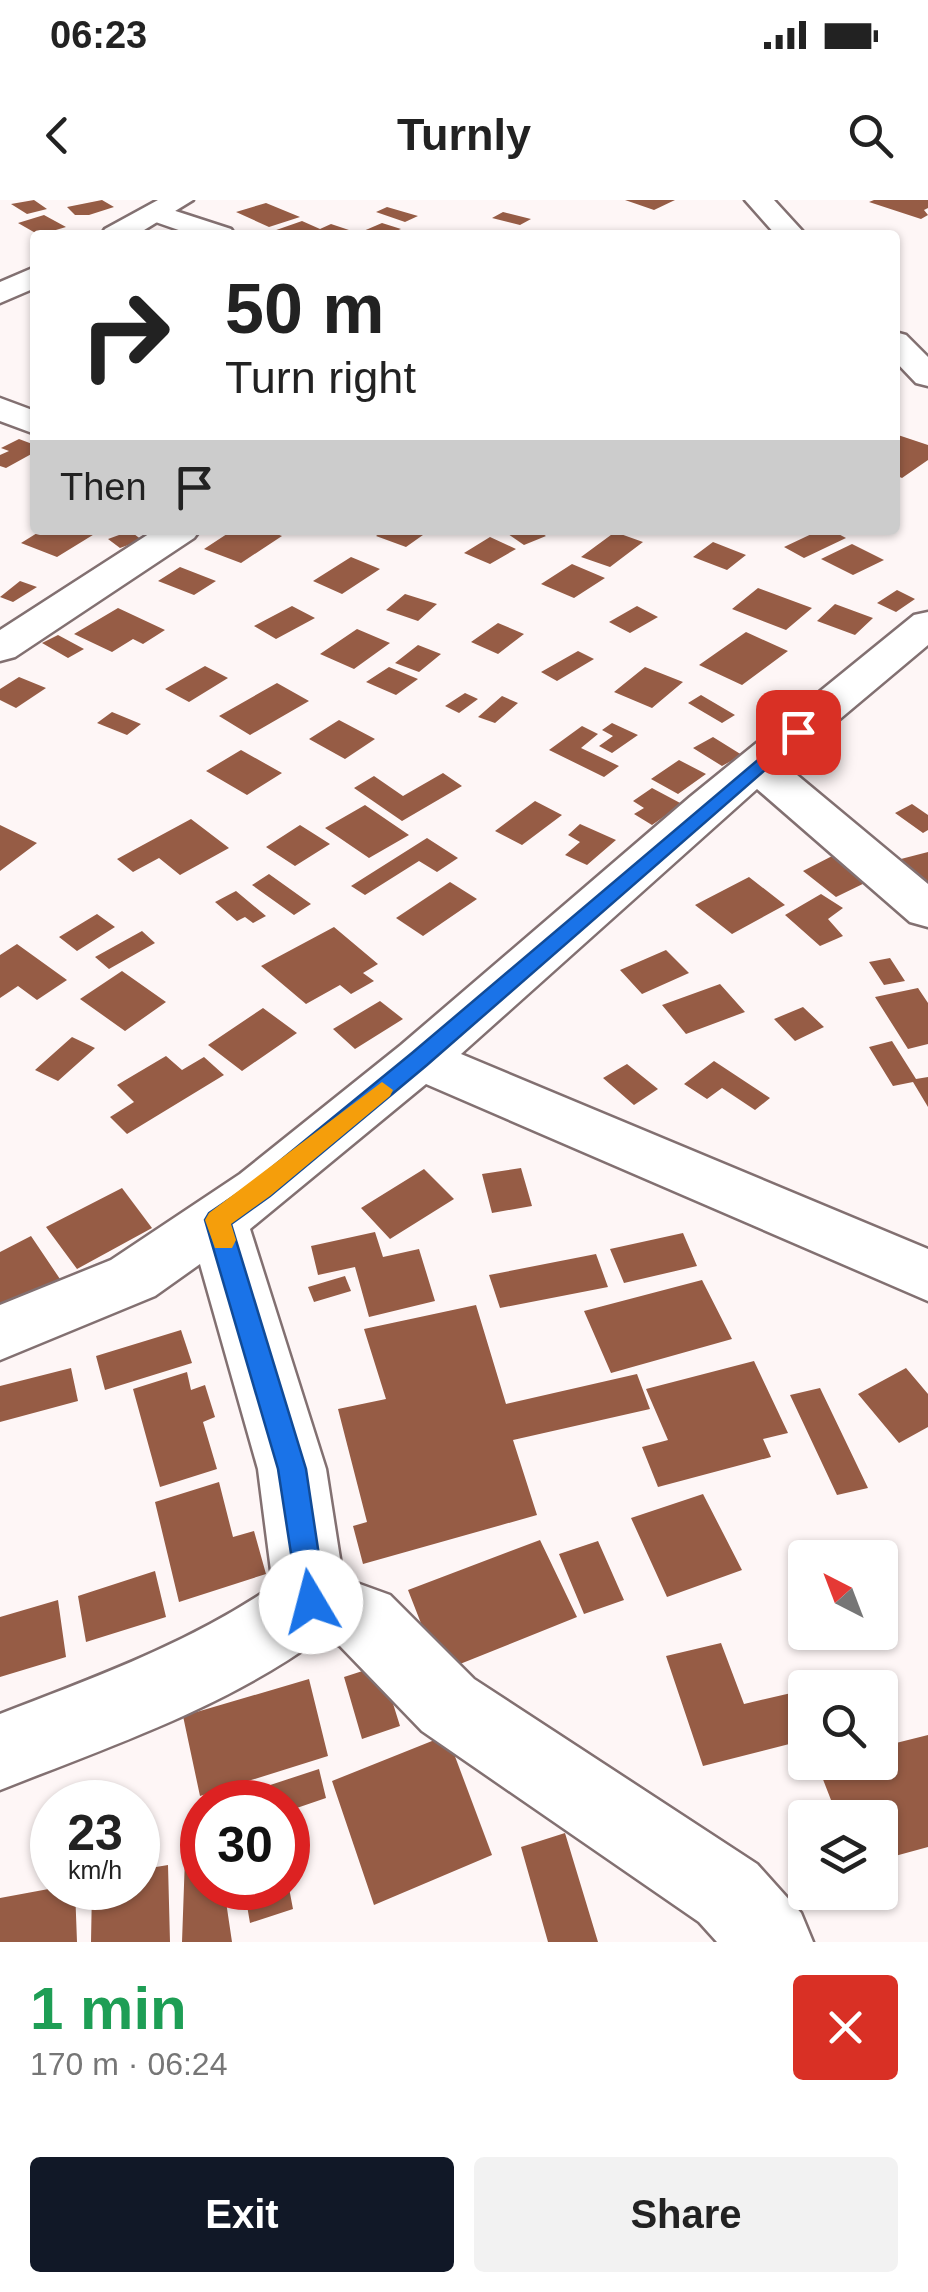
<!DOCTYPE html>
<html lang="en">
<head>
<meta charset="utf-8">
<style>
	body { margin:0; font-family:Arial,sans-serif; background:#f2f2f2; color:#222; height:100vh; display:flex; flex-direction:column; font-size:38px; white-space:nowrap }
	* { box-sizing:border-box; margin:0 }
	p { font-size:32px; color:#767676 }
	.icon { flex:none; width:55px; height:55px; fill:none; stroke:currentColor; stroke-width:2; stroke-linecap:round; stroke-linejoin:round }
	.map { position:relative; height:1742px; overflow:hidden }
	.details { display:flex; flex-direction:column; background:#fff; flex:1 }
	.details>* { flex:none }
	.banner { position:absolute; left:30px; top:30px; width:870px; height:305px; border-radius:10px; box-shadow:0 2px 8px #0004; background:#fff; color:#222; overflow:hidden }
	.needle { width:65px; rotate:318deg }
	.fabs { position:absolute; left:788px; top:1340px; display:grid; gap:20px }
	.fabs a { display:grid; place-items:center; width:110px; height:110px; border-radius:10px; background:#fff; box-shadow:0 2px 8px #0004; font-size:50px }
	.speed { position:absolute; left:30px; top:1580px; display:flex; gap:20px; font-size:50px; font-weight:700; text-align:center }
	.speed>* { display:grid; place-content:center; width:130px; height:130px; border-radius:50%; background:#fff; box-shadow:0 2px 8px #0004; line-height:1 }
	.speed small { font-size:25px; font-weight:400 }
	.speed .limit { border:15px solid #d22; background:#fff; color:#111 }
	.pin { position:absolute; display:grid; place-items:center; width:85px; height:85px; color:#fff; margin:-42px; border-radius:20px; box-shadow:0 5px 15px #0006 }
	.me { position:absolute; width:110px; margin:-55px; rotate:352deg; stroke-linejoin:round; filter:drop-shadow(0 0 8px #0008) }
	.turn { display:flex; align-items:center; gap:35px; height:210px; padding:0 30px; font-size:45px }
	.turn .icon { width:130px; height:130px; stroke-width:2.5 }
	.turn b { display:block; font-size:70px; line-height:85px }
	.then { display:flex; align-items:center; height:95px; padding:0 30px; background:#0003; gap:20px; font-size:38px }
	.round { display:grid; place-items:center; flex:none; width:105px; height:105px; border-radius:10px; background:#f2f2f2 }
	.head { display:flex; align-items:center; justify-content:space-between; height:170px; padding:0 30px }
	h1 { font-size:60px; font-weight:700; line-height:75px; color:#1e9e55 }
	.action { display:flex; gap:20px; margin-top:auto; padding:20px 30px }
	.action a { flex:1; height:115px; border-radius:10px; background:#111827; color:#fff; font-size:40px; font-weight:700; line-height:115px; text-align:center }
	.action a+a { background:#f2f2f2; color:#222 }
	.status { display:flex; justify-content:space-between; align-items:center; height:70px; padding:0 50px; background:#fff; direction:ltr }
	.status svg { height:28px; fill:currentColor }
	header { display:flex; justify-content:space-between; align-items:center; height:130px; padding:0 30px; background:#fff; font-size:45px; font-weight:700 }
	.map>svg:first-child { display:block }
	.building { fill:#965c45 }
	.lines { fill:none; stroke-linecap:round; stroke-linejoin:round }
	.street-casing { stroke:#827071; stroke-width:5 }
	.secondary-casing { stroke:#827071; stroke-width:5 }
	.street { fill:#fff; fill-rule:evenodd }
	.secondary { fill:#fff; fill-rule:evenodd }
	.route { fill:#1a73e8; stroke:#114b97; stroke-width:2.5 }
	.slow { fill:#f59e0b }
</style>
</head>
<body>
<div class="status"><b>06:23</b><svg viewBox="0 0 49 12"><path d="M0 12V9h3v3zM5 12V6h3v6zM10 12V3h3v9zM15 12V0h3v12zM26 1h20v11H26zM47 4h2v5h-2z"/></svg></div>
<header><svg class="icon" aria-label="back" viewBox="0 0 24 24"><path d="M15 5l-7 7 7 7"/></svg>Turnly<svg class="icon" aria-label="search" viewBox="0 0 24 24"><circle cx="10" cy="10" r="6"/><path d="M15 15l6 6"/></svg></header>
<div class="map">
<svg width="928" height="1742" viewBox="0 0 928 1742">
	<rect width="100%" height="100%" fill="#fef6f6"/>
	<path class="building" d="M34,0L47,9L27,14L11,4Z
		M102,0L114,7L89,15H75L67,7Z
		M625,0H675L654,10Z
		M874,0H928V8L924,10L928,15L921,19L869,2Z
		M266,3L300,17L269,27L236,12Z
		M387,7L418,16L405,22L376,12Z
		M503,12L531,19L520,25L492,18Z
		M44,15L66,27L39,35L18,23Z
		M302,21L320,29L331,24L355,32L262,35Z
		M382,23L401,29L387,35L361,32Z
		M895,234L928,245V260L902,278L895,275Z
		M19,239L35,245V252L6,268L0,266V255L9,251L1,248Z
		M42,330H101L57,357L21,343Z
		M233,330H266L282,336L241,363L204,349Z
		M384,330H430L406,347L376,336Z
		M502,330H537L546,336L524,345Z
		M820,330H831L846,338L804,358L784,347Z
		M130,331L142,340L120,348L108,339Z
		M615,332L643,342L610,367L581,357Z
		M490,337L516,349L490,364L464,353Z
		M713,342L746,355L727,370L693,357Z
		M852,344L884,360L853,375L821,359Z
		M351,357L380,369L342,394L313,381Z
		M572,364L605,378L574,398L541,384Z
		M180,367L216,381L194,395L158,381Z
		M20,381L37,387L13,402L0,397Z
		M758,388L812,408L786,430L732,409Z
		M897,390L915,399L896,412L877,403Z
		M405,394L437,404L418,421L386,410Z
		M835,404L873,418L855,435L817,421Z
		M292,406L315,418L276,439L254,426Z
		M637,406L658,417L630,433L609,422Z
		M118,408L165,430L143,444L133,439L112,452L74,434Z
		M498,423L524,434L498,454L471,442Z
		M357,429L390,443L354,469L320,454Z
		M746,432L788,451L742,485L699,465Z
		M58,435L84,449L68,458L42,443Z
		M418,445L441,454L419,472L395,463Z
		M578,451L594,459L557,481L541,472Z
		M205,466L228,478L189,502L165,489Z
		M389,467L418,479L396,495L366,482Z
		M645,467L683,482L652,508L614,492Z
		M19,477L46,488L16,508L0,500V489Z
		M277,483L309,501L250,535L219,516Z
		M465,493L478,499L459,513L445,506Z
		M701,495L735,515L722,523L688,503Z
		M502,496L518,503L495,523L478,517Z
		M112,512L141,524L127,535L97,523Z
		M339,520L375,539L345,559L309,539Z
		M612,523L638,535L612,553L599,546L613,536L602,530Z
		M582,526L598,534L581,548L619,566L604,577L549,550Z
		M713,537L742,555L722,566L693,548Z
		M241,550L282,573L247,595L206,571Z
		M679,560L706,574L678,594L651,579Z
		M443,573L462,586L402,621L354,588L374,576L403,596Z
		M652,588L682,604L652,625L634,614L644,608L633,601Z
		M535,601L562,615L522,645L495,631Z
		M912,604L928,615V630L923,633L895,613Z
		M365,605L409,635L369,658L325,628Z
		M191,619L229,648L180,675L159,658L133,672L117,659Z
		M580,624L616,640L587,665L565,655L580,642L568,635Z
		M0,625L37,643L0,671Z
		M300,625L330,644L295,666L266,647Z
		M427,638L458,658L437,672L419,661L365,695L351,686Z
		M928,652V687L897,660Z
		M838,653L873,679L836,697L803,671Z
		M269,674L311,704L294,715L252,685Z
		M749,677L785,705L732,734L695,705Z
		M450,682L477,699L423,736L396,718Z
		M236,691L266,716L253,723L245,717L237,721L215,702Z
		M821,694L843,708L828,719L843,736L820,746L785,715Z
		M97,714L115,727L77,751L59,737Z
		M334,727L378,764L363,773L374,781L351,794L340,785L306,804L261,766Z
		M142,731L155,743L109,769L95,757Z
		M17,744L67,780L37,800L18,786L0,798V755Z
		M666,750L689,773L642,794L620,770Z
		M890,758L905,781L884,785L869,762Z
		M122,771L166,802L125,831L80,799Z
		M720,784L745,812L686,834L662,805Z
		M918,788L928,803V844L908,849L875,797Z
		M380,801L403,819L355,849L333,829Z
		M803,807L824,827L795,841L774,819Z
		M263,808L297,833L242,871L208,845Z
		M72,837L95,848L58,881L35,870Z
		M892,841L916,879L928,877V907L913,882L893,886L869,847Z
		M166,856L182,870L204,857L224,875L127,934L110,917L134,902L117,885Z
		M714,861L770,898L755,910L722,888L707,899L684,884Z
		M627,864L658,889L634,905L603,878Z
		M521,968L532,1006L492,1013L482,974Z
		M424,969L454,999L390,1039L361,1008Z
		M122,988L152,1028L77,1069L46,1027Z
		M375,1032L383,1057L419,1049L435,1101L369,1117L355,1067L318,1075L311,1046Z
		M683,1033L697,1066L624,1083L610,1049Z
		M31,1036L60,1079L0,1110V1052Z
		M596,1054L608,1087L500,1108L489,1075Z
		M345,1076L351,1091L314,1102L308,1087Z
		M702,1080L732,1139L611,1173L584,1111Z
		M476,1105L506,1204L637,1174L650,1209L513,1240L537,1315L363,1364L353,1326L367,1322L338,1209L386,1199L364,1129Z
		M181,1130L192,1163L105,1190L96,1156Z
		M754,1161L788,1233L763,1239L771,1257L658,1287L642,1247L668,1240L646,1189Z
		M71,1168L78,1201L0,1222V1186Z
		M906,1168L928,1194V1227L899,1243L858,1194Z
		M187,1172L191,1190L205,1185L215,1217L203,1222L217,1269L160,1287L133,1189Z
		M820,1188L868,1288L837,1295L790,1195Z
		M219,1282L233,1337L254,1331L266,1374L179,1402L155,1302Z
		M703,1294L742,1370L667,1397L631,1318Z
		M540,1340L577,1417L440,1472L408,1390Z
		M598,1341L624,1400L584,1414L559,1354Z
		M155,1371L166,1417L86,1442L78,1396Z
		M58,1400L66,1457L0,1477V1417Z
		M721,1443L744,1504L800,1491L805,1503V1540L703,1566L666,1456Z
		M381,1465L400,1526L362,1539L344,1477Z
		M309,1479L328,1556L200,1596L183,1516Z
		M447,1535L492,1655L374,1705L332,1581Z
		M928,1535V1647L895,1656L877,1612L838,1618L817,1564L880,1562V1547Z
		M319,1569L326,1598L288,1611V1602H262L258,1589Z
		M565,1633L598,1742H548L521,1647Z
		M202,1656V1688H224L232,1742H182L185,1657Z
		M168,1665L170,1742H91L92,1688H138V1670Z
		M54,1688H75L77,1742H0V1698Z
		M244,1688H289L293,1709L250,1723Z"/>
	<g class="lines">
		<defs>
			<path id="street" d="M157,5L231,29L235,35H193L147,19L143,13L147,7Z
				M0,198L35,211V234L0,221Z
				M155,330H200L194,338L15,457L0,461V430Z
				M928,412V445L785,565L928,684V727L910,722L757,589L461,854L928,1049V1101L426,884L250,1029L326,1269L343,1378L390,1395L474,1479L757,1664L801,1713L813,1742H717L699,1722L422,1531L340,1446L319,1439C222,1509 110,1546 0,1590V1514C95,1477 188,1444 273,1386L258,1269L200,1064L155,1096L0,1160V1105L111,1060L240,974L401,845L690,597L914,415Z"/>
			<path id="secondary" d="M158,0H193L136,35H101L105,29Z
				M745,0H774L806,35H776Z
				M35,67V88L0,103V82Z
				M895,132L906,135L928,157V186L916,183L895,161Z"/>
		</defs>
		<use href="#street" class="street-casing"/>
		<use href="#secondary" class="secondary-casing"/>
		<use href="#street" class="street"/>
		<use href="#secondary" class="secondary"/>
	</g>
	<path class="route" d="M798,526L804,528V536L427,865L270,996L231,1024L306,1269L326,1402L321,1412L311,1416L300,1412L278,1269L205,1020L209,1013L253,983L412,853Z"/>
	<path class="slow" d="M382,882L393,890L390,896L270,996L231,1024L236,1040L232,1048H215L205,1020L209,1013Z"/>
</svg>
<div class="fabs">
<a><svg class="needle" viewBox="-14 -14 28 28"><path d="M0-13l5 13h-10z" fill="#e53935"/><path d="M0 13l5-13h-10z" fill="#767676"/></svg></a>
<a><svg class="icon" aria-label="search" viewBox="0 0 24 24"><circle cx="10" cy="10" r="6"/><path d="M15 15l6 6"/></svg></a>
<a><svg class="icon" aria-label="layers" viewBox="0 0 24 24"><path d="M12 4l9 5-9 5-9-5zM3 14l9 5 9-5"/></svg></a>
</div>
<div class="speed"><div>23<small>km/h</small></div><div class="limit">30</div></div>
<div class="pin" style="left:798px;top:532px;background:#d93025"><svg class="icon" aria-label="arrive" viewBox="0 0 24 24"><path d="M6 21V4h12l-3 4 3 4H6"/></svg></div>
<svg class="me" style="left:311px;top:1402px" viewBox="-20 -20 40 40"><circle r="19" fill="#fff"/><path d="M0-13L10 11 0 6-10 11z" fill="#1a73e8"/></svg>
<div class="banner">
<div class="turn"><svg class="icon" aria-label="right" viewBox="0 0 24 24"><path d="M7 20v-9h11M14 6l5 5-5 5"/></svg><div><b>50 m</b>Turn right</div></div>
<div class="then">Then<svg class="icon" aria-label="arrive" viewBox="0 0 24 24"><path d="M6 21V4h12l-3 4 3 4H6"/></svg></div>
</div>
</div>
<section class="details">
<div class="head"><div><h1>1 min</h1><p>170 m · 06:24</p></div><a class="round" style="background:#d93025;color:#fff"><svg class="icon" aria-label="close" viewBox="0 0 24 24"><path d="M6 6l12 12M18 6L6 18"/></svg></a></div>
<div class="action"><a>Exit</a><a>Share</a></div>
</section>
</body>
</html>
